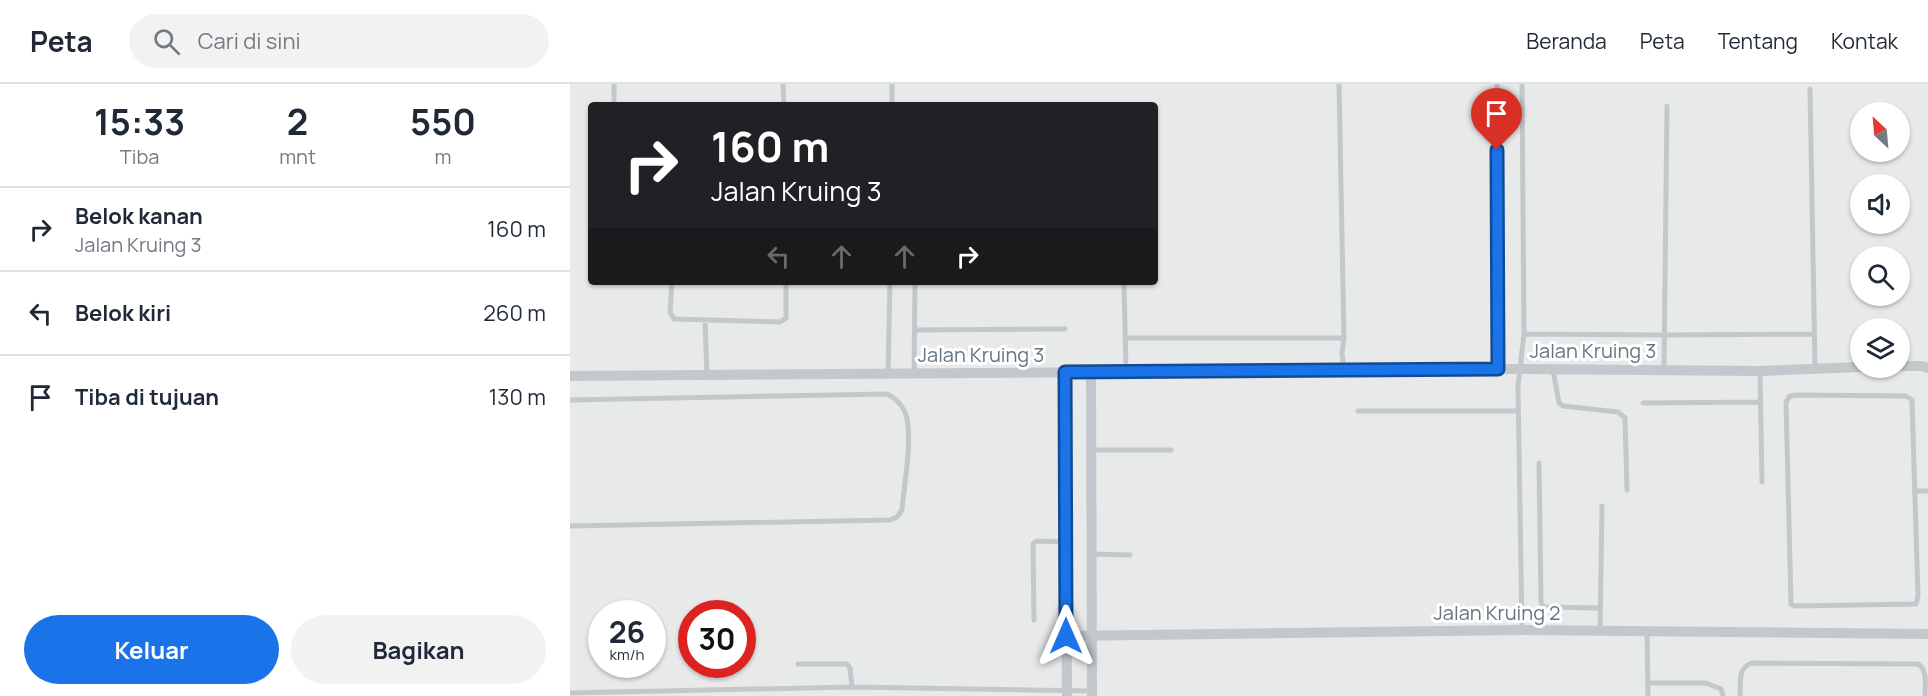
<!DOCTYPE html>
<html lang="id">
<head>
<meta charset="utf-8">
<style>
	body { margin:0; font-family:Manrope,sans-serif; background:#f2f2f3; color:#1f2937; height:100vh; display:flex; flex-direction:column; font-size:22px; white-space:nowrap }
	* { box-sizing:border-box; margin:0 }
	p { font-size:20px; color:#747a83 }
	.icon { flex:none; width:33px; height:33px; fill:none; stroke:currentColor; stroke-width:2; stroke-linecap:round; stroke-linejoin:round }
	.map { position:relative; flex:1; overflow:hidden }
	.panel { display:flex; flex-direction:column; background:#fff; width:570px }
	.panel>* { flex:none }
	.banner { position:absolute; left:18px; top:18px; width:570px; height:183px; border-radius:6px; box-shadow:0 2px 4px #0004; background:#202124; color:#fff; overflow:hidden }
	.needle { width:39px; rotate:334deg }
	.fabs { position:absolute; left:1280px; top:18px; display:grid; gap:12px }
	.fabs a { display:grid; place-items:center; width:60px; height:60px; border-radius:50%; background:#fff; box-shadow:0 2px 4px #0004; font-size:30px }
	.speed { position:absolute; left:18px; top:516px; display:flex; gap:12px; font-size:30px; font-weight:700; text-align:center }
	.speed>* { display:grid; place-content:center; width:78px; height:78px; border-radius:50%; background:#fff; box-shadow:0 2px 4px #0004; line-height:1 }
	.speed small { font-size:15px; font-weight:400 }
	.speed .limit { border:9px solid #d22; background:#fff; color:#111 }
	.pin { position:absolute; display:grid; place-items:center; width:51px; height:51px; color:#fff; margin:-62px -26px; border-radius:50% 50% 50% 0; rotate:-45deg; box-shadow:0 0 6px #0007 }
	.pin .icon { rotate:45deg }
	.me { position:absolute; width:66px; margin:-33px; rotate:0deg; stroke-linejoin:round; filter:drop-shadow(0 0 4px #0008) }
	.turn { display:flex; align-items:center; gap:21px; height:126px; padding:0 24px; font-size:27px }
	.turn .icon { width:78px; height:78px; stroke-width:2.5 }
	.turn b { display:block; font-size:42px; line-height:51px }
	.lanes { display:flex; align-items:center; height:57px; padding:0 24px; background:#0003; justify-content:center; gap:30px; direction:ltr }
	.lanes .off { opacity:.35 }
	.eta { display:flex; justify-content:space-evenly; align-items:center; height:102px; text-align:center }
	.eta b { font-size:36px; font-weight:700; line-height:42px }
	.button { display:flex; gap:12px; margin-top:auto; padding:12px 24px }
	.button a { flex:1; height:69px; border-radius:36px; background:#1a73e8; color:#fff; font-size:24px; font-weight:700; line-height:69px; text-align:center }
	.button a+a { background:#f2f2f3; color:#1f2937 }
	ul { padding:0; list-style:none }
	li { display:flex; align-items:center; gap:18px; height:84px; padding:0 24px; border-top:2px solid #e0e1e3 }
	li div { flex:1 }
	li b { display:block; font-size:22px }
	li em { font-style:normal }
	header { display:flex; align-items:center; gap:36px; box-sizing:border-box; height:84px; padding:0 30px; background:#fff; border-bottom:2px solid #e0e1e3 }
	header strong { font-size:28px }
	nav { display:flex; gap:33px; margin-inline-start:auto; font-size:21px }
	.search { width:420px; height:54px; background:#f2f2f3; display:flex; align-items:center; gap:15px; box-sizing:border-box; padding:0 21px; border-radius:33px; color:#747a83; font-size:22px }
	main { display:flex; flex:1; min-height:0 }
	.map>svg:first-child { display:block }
	.built { fill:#e8e9e9; fill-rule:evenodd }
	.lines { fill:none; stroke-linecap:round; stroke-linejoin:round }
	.lane { stroke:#c3c8cc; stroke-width:5 }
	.street { stroke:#c3c8cc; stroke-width:10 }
	.route-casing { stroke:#114b97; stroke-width:15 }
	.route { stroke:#1a73e8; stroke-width:10 }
	.labels { text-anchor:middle; stroke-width:6; stroke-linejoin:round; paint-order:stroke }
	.street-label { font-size:20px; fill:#657683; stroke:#fff }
</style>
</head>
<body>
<header>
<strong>Peta</strong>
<div class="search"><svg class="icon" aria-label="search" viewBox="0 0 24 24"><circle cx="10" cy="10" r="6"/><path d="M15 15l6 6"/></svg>Cari di sini</div>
<nav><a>Beranda</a><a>Peta</a><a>Tentang</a><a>Kontak</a></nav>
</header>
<main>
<section class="panel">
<div class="eta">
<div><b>15:33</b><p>Tiba</p></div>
<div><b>2</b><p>mnt</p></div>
<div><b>550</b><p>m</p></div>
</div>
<ul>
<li><svg class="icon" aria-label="right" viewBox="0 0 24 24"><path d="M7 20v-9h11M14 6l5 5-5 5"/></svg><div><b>Belok kanan</b><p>Jalan Kruing 3</p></div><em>160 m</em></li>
<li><svg class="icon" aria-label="left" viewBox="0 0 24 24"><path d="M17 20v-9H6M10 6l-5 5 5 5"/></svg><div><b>Belok kiri</b></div><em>260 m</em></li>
<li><svg class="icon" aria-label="arrive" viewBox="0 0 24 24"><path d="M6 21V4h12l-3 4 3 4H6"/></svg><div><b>Tiba di tujuan</b></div><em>130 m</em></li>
</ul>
<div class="button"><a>Keluar</a><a>Bagikan</a></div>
</section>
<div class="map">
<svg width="1358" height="612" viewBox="0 0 1358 612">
	<rect width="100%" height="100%" fill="#fafaf8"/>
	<path class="built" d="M0,0H1358V612H0ZM21,21H585V198H21ZM1290,28H1329V68H1290ZM1290,100H1329V140H1290ZM1290,172H1329V212H1290ZM1290,244H1329V284H1290ZM32,530H82V580H32ZM122,530H172V580H122Z"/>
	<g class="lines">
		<path class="lane" d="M44,0V21
			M213,0L214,21
			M769,0L774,254L772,269L774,286
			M927,0L928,285
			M952,0L954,250L948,302L952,546
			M1240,5L1245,284
			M322,21V0
			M102,198L100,228L104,235L210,238L216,234V198
			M554,198L556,288
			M135,236L137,291
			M346,246L495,245
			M954,250L1094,251L1244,250
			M555,254H774
			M983,286L989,319L993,322L1048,328L1055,334L1057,406
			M1094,286L1097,22
			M1190,287L1192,398
			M318,290L320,198
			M344,290L345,198
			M1226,311L1336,312L1342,316L1348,512L1346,520L1225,522L1221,520L1216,318L1220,312Z
			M0,316L317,310C327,315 335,324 337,335C342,360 334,401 332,426L327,433L320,436L0,442
			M1073,319L1191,318
			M788,327H948
			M521,366H601
			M969,379L971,517L973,523L1029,524
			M1344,407H1358
			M522,470L560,471
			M464,536L463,460L467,457L496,458
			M1030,547L1032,422
			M1077,548L1078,612
			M228,580H277L280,584L282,603
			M1078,599H1136L1151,605L1153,612
			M0,609L282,603L522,607
			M1170,612C1171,599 1167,584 1182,579L1348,580C1358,586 1355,601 1355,612"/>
		<path class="street" d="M1329,282H1352L1358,284
			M495,288L497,612
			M521,288L522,612
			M0,292L949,285L1190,287L1290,283
			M497,552L952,546L1358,550"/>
	</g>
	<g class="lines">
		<defs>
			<path id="route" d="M496,552L495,288L928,285L927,66"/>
		</defs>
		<use href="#route" class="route-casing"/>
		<use href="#route" class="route"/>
	</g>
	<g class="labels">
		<g class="street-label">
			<text x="1023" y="274">Jalan Kruing 3</text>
			<text x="411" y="278">Jalan Kruing 3</text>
			<text x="927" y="536">Jalan Kruing 2</text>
		</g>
	</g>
</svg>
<div class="fabs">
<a><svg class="needle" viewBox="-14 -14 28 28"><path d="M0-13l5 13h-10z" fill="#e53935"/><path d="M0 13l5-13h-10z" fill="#747a83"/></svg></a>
<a><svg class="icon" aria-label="sound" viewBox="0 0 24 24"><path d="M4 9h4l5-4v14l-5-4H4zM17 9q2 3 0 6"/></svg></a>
<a><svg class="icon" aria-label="search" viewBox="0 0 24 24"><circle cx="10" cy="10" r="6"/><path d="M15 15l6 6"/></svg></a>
<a><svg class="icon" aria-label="layers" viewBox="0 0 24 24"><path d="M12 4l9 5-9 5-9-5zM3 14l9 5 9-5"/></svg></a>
</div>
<div class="speed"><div>26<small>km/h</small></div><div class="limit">30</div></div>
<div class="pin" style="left:927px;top:66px;background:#d93025"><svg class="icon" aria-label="arrive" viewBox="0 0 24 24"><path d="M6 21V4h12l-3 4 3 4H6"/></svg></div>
<svg class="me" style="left:496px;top:552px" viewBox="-20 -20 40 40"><path d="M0-17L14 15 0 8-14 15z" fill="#1a73e8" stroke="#fff" stroke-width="4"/></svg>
<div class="banner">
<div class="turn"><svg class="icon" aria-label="right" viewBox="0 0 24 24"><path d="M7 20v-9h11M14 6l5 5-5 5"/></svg><div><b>160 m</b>Jalan Kruing 3</div></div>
<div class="lanes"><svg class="icon off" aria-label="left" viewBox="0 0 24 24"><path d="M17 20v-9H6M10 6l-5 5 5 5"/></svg><svg class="icon off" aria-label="ahead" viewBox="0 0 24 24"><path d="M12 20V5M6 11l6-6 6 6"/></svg><svg class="icon off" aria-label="ahead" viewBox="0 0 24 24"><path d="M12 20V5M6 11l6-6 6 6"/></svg><svg class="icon" aria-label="right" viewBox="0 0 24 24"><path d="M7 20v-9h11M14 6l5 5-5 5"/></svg></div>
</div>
</div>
</main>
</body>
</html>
